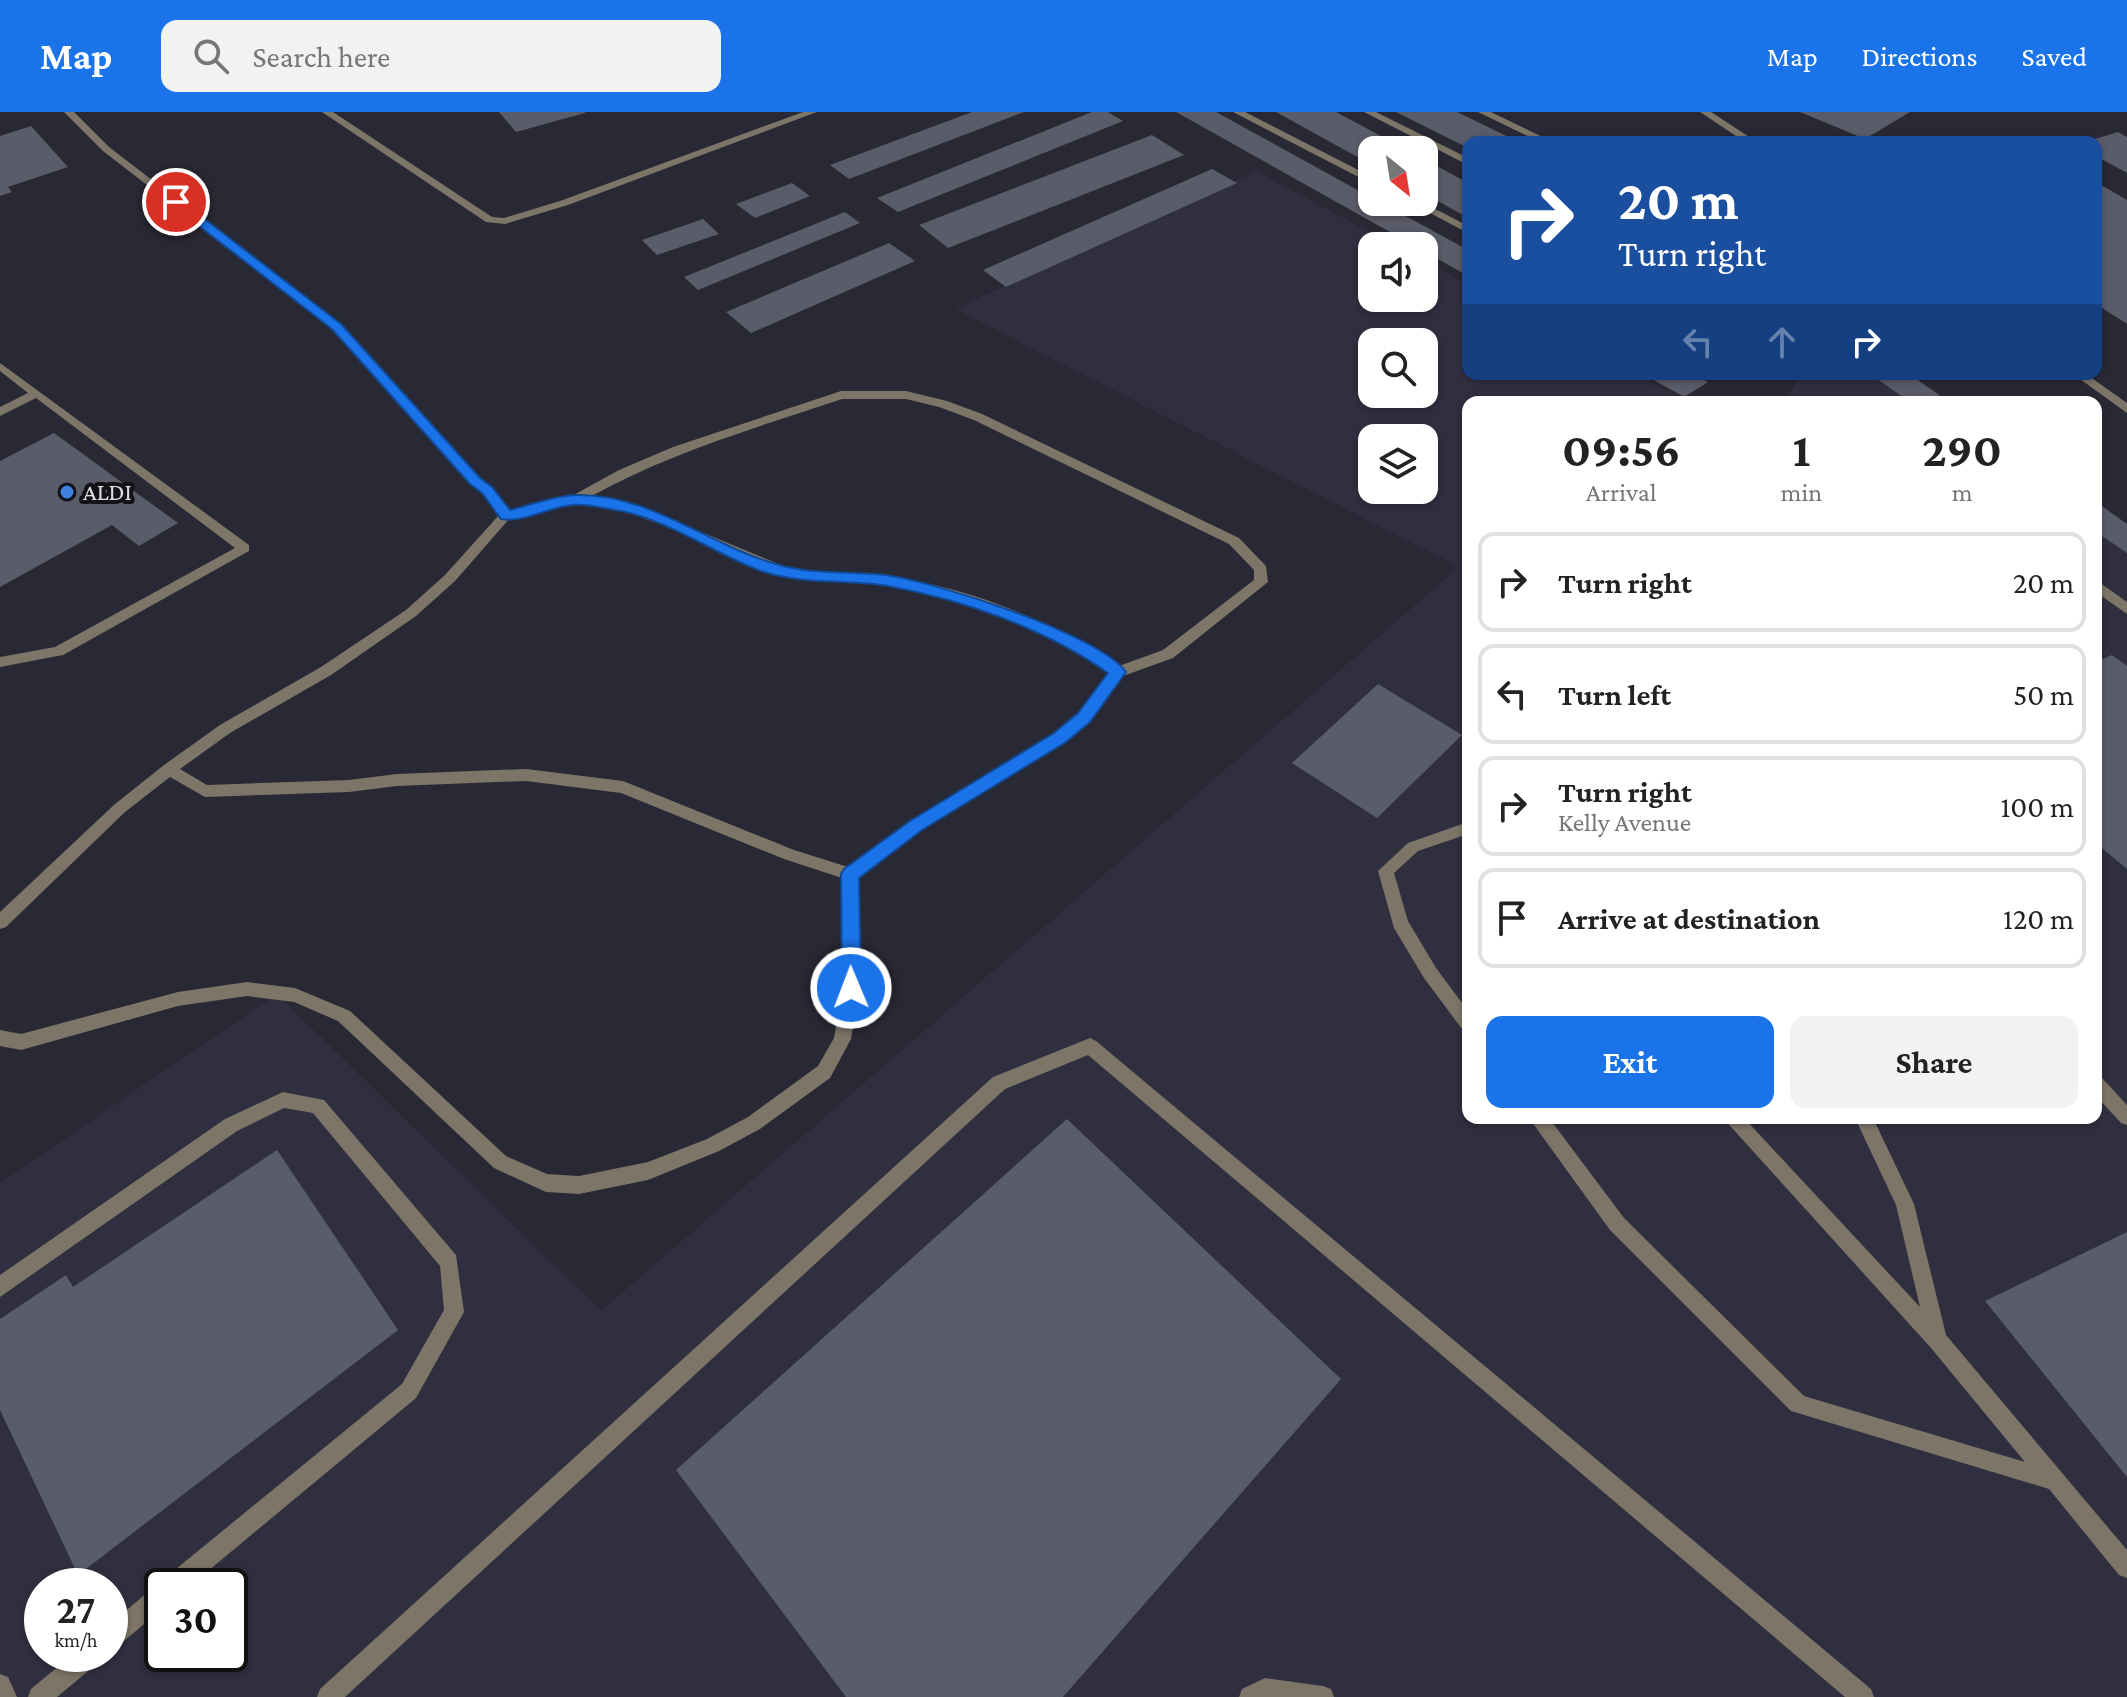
<!DOCTYPE html>
<html lang="en">
<head>
<meta charset="utf-8">
<style>
	body { margin:0; font-family:"Crimson Pro",serif; background:#f2f2f2; color:#222; height:100vh; display:flex; flex-direction:column; font-size:30px; white-space:nowrap }
	* { box-sizing:border-box; margin:0 }
	p { font-size:26px; color:#767676 }
	.icon { flex:none; width:44px; height:44px; fill:none; stroke:currentColor; stroke-width:2; stroke-linecap:round; stroke-linejoin:round }
	.map { position:relative; flex:1; overflow:hidden }
	.drawer { position:absolute; left:1462px; top:284px; width:640px; height:728px; display:flex; flex-direction:column; background:#fff; border-radius:16px; box-shadow:0 2px 6px #0004 }
	.drawer>* { flex:none }
	.hud { position:absolute; left:1462px; top:24px; width:640px; height:244px; border-radius:16px; box-shadow:0 2px 6px #0004; background:#1a4fa0; color:#fff; overflow:hidden }
	.needle { width:52px; rotate:150deg }
	.tools { position:absolute; left:1358px; top:24px; display:grid; gap:16px }
	.tools a { display:grid; place-items:center; width:80px; height:80px; border-radius:16px; background:#fff; box-shadow:0 2px 6px #0004; font-size:40px }
	.speed { position:absolute; left:24px; top:1456px; display:flex; gap:16px; font-size:40px; font-weight:700; text-align:center }
	.speed>* { display:grid; place-content:center; width:104px; height:104px; border-radius:50%; background:#fff; box-shadow:0 2px 6px #0004; line-height:1 }
	.speed small { font-size:20px; font-weight:400 }
	.speed .limit { border:4px solid #111; border-radius:12px; background:#fff; color:#111 }
	.pin { position:absolute; display:grid; place-items:center; width:68px; height:68px; color:#fff; margin:-34px; border:4px solid #fff; border-radius:50%; box-shadow:0 2px 8px #0007 }
	.me { position:absolute; width:88px; margin:-44px; rotate:359deg; stroke-linejoin:round; filter:drop-shadow(0 0 6px #0008) }
	.turn { display:flex; align-items:center; gap:28px; height:168px; padding:0 24px; font-size:36px }
	.turn .icon { width:104px; height:104px; stroke-width:2.5 }
	.turn b { display:block; font-size:56px; line-height:68px }
	.lanes { display:flex; align-items:center; height:76px; padding:0 24px; background:#0003; justify-content:center; gap:40px; direction:ltr }
	.lanes .off { opacity:.35 }
	.eta { display:flex; justify-content:space-evenly; align-items:center; height:136px; text-align:center }
	.eta b { font-size:48px; font-weight:700; line-height:56px }
	.primary-button { display:flex; gap:16px; margin-top:auto; padding:16px 24px }
	.primary-button a { flex:1; height:92px; border-radius:16px; background:#1a73e8; color:#fff; font-size:32px; font-weight:700; line-height:92px; text-align:center }
	.primary-button a+a { background:#f2f2f2; color:#222 }
	ul { padding:0; list-style:none }
	li { display:flex; align-items:center; gap:24px; height:100px; margin:0 16px 12px; padding:0 8px; border:4px solid #e0e0e0; border-radius:16px }
	li div { flex:1 }
	li b { display:block; font-size:30px }
	li em { font-style:normal }
	header { display:flex; align-items:center; gap:48px; box-sizing:border-box; height:112px; padding:0 40px; background:#1a73e8; color:#fff }
	header strong { font-size:38px }
	nav { display:flex; gap:44px; margin-inline-start:auto; font-size:28px }
	.search { width:560px; height:72px; background:#f2f2f2; display:flex; align-items:center; gap:20px; box-sizing:border-box; padding:0 28px; border-radius:16px; color:#767676; font-size:30px }
	.map>svg:first-child { display:block }
	.built { fill:#2f2f40; fill-rule:evenodd }
	.building { fill:#5b5c69 }
	.lines { fill:none; stroke-linecap:round; stroke-linejoin:round }
	.lane { fill:#7d7567; fill-rule:evenodd }
	.street { fill:#7d7567; fill-rule:evenodd }
	.route { fill:#1a73e8; stroke:#114b97; stroke-width:2 }
	.shop-dot { fill:#3f7fe0; stroke:#121217; stroke-width:3 }
	.labels { text-anchor:middle; stroke-width:8; stroke-linejoin:round; paint-order:stroke }
	.far-poi-label { font-size:24px; fill:#e0e0e8; stroke:#121217; text-anchor:start }
</style>
</head>
<body>
<header>
<strong>Map</strong>
<div class="search"><svg class="icon" aria-label="search" viewBox="0 0 24 24"><circle cx="10" cy="10" r="6"/><path d="M15 15l6 6"/></svg>Search here</div>
<nav><a>Map</a><a>Directions</a><a>Saved</a></nav>
</header>
<div class="map">
<svg width="2127" height="1585" viewBox="0 0 2127 1585">
	<rect width="100%" height="100%" fill="#282934"/>
	<path class="built" d="M1256,59L1396,134H1372V186H1424V149L1468,173V262H1635L1687,290H1468V1006H2096V393L2127,415V1585H0V1071L277,882L601,1199L1459,455L955,197ZM1372,230H1424V282H1372ZM1372,326H1424V378H1372ZM42,1474H110V1542H42ZM162,1474H230V1542H162Z
		M1800,262H1911L1950,290H1786Z"/>
	<path class="building" d="M499,0H585V1L516,20Z
		M972,0H1024L849,67L830,53Z
		M1092,0H1108L1123,9L898,100L877,86Z
		M1176,0H1216L1372,86V90H1380L1468,138V164L1424,139V134H1415Z
		M1276,0H1336L1407,38H1372V53Z
		M1396,0H1457L1519,30H1468V36Z
		M1800,0H1910L1865,27Z
		M31,14L68,55L8,75L12,80L0,84V24Z
		M2118,20L2127,25V61L2096,44V30H2085Z
		M1152,23L1184,43L948,136L919,113Z
		M1424,47L1468,71V106L1424,81Z
		M1212,57L1237,71L1006,175L983,158Z
		M2096,70L2127,88V212L2096,192Z
		M792,71L810,84L755,106L736,92Z
		M845,100L860,111L698,178L684,165Z
		M703,107L719,122L657,143L642,128Z
		M889,131L915,149L751,221L726,200Z
		M1643,262H1693L1708,270L1684,285Z
		M1870,262H1909L1949,290H1910Z
		M54,321L178,411L139,434L112,413L0,475V349Z
		M2096,390L2127,412V441L2096,420Z
		M2112,543L2127,554V757L2096,731V550Z
		M1378,572L1462,623L1377,706L1292,651Z
		M1067,1007L1341,1267L1063,1585H846L676,1358Z
		M277,1038L398,1218L78,1463L0,1298V1207L66,1163L73,1175Z
		M2127,1120V1365L1985,1189Z"/>
	<g class="lines">
		<path class="lane" d="M1233,0H1245L1372,65V72Z
			M1364,0H1376L1468,46V53Z
			M1478,0H1491L1553,30H1540Z
			M1700,0H1711L1757,30H1745Z
			M1409,90H1422L1468,114V121Z
			M0,251L249,433V439L63,543L0,555V545L55,535L235,436L36,286L0,304V295L28,281L0,259Z
			M2073,262H2086L2127,291V301Z
			M2096,468L2127,490V502L2096,480Z
			M1465,711L1468,712V722L1418,739L1394,761L1408,809L1436,856L1468,899V920L1462,917L1424,866L1394,816L1378,759L1408,731Z
			M1090,926L1096,929L1871,1577L1874,1585H1845L1088,943L1005,977L345,1585H317L320,1577L993,965Z
			M2096,964L2102,966L2127,993V1013L2121,1011L2096,984Z
			M283,980L324,988L456,1143L464,1200L416,1286L190,1474H162V1497L118,1534L110,1537V1512L154,1475L163,1472L165,1466L402,1272L444,1198L440,1154L313,1001L284,996L237,1019L0,1185V1163L225,1007Z
			M1529,1006H1549L1624,1106L1804,1284L2025,1350L1931,1236L1723,1006H1744L1920,1195L1896,1093L1855,1006H1873L1914,1092L1946,1223L2127,1438V1466L2119,1463L2049,1377L1791,1299L1610,1118Z
			M73,1542H102L99,1550L57,1585H28L31,1577Z
			M0,1562L8,1565L17,1585H0Z
			M1265,1566L1323,1574L1331,1577L1334,1585H1239L1242,1577Z"/>
		<path class="street" d="M64,0H74L109,35L341,213L479,366L491,375L509,398L570,385L619,358L673,335L841,279H906L947,289L982,302L1239,426L1266,454L1268,470L1173,546L1123,564L1089,610L1065,629L921,718L858,765L859,876L851,927L830,966L760,1017L719,1039L648,1068L579,1082L546,1080L494,1056L338,909L294,890L247,884L178,894L21,938L0,934V918L21,922L178,880L247,870L295,876L350,899L506,1044L547,1062L579,1064L648,1050L707,1027L748,1005L818,954L834,926L843,876L842,766L784,747L621,681L526,669L397,674L349,680L205,685L170,665L125,700L6,815L0,817V800L115,692L164,653L220,613L321,555L406,498L445,463L499,403L483,381L471,372L333,217L103,39ZM842,287H906L939,295L974,308L1229,432L1254,458V468L1163,538L1119,554C1050,508 969,475 886,464C853,460 820,464 788,456L655,401L588,386C668,341 755,316 842,287ZM574,392C598,395 623,398 646,407C692,423 734,449 781,463C817,474 853,468 890,474C969,486 1043,517 1109,561L1079,602L1055,621L911,710L848,755L794,738L623,669L526,657L397,662L349,668L207,673L180,657L230,621L331,563L416,504L455,469L510,406Z
			M322,0H333L492,105L504,106L560,89L803,0H817L568,93L505,112L486,110Z"/>
	</g>
	<path class="route" d="M172,88H180L341,212L480,366L492,375L510,398C530,393 554,384 575,383C649,381 708,433 776,452C811,463 848,459 885,463C933,469 1099,522 1126,560L1090,610L1066,630L922,718L859,766L861,876L858,882L851,884L845,882L842,876L841,762L844,757L910,709L1054,621L1078,601L1108,561C1046,517 964,488 888,474C845,467 803,473 761,459C712,441 667,406 615,398C602,396 586,391 572,393C550,395 523,411 501,407L482,381L470,372L332,217L172,93Z"/>
	<circle class="shop-dot" cx="67" cy="380" r="8"/>
	<g class="labels">
		<g class="far-poi-label">
			<text x="83" y="388">ALDI</text>
		</g>
	</g>
</svg>
<div class="tools">
<a><svg class="needle" viewBox="-14 -14 28 28"><path d="M0-13l5 13h-10z" fill="#e53935"/><path d="M0 13l5-13h-10z" fill="#767676"/></svg></a>
<a><svg class="icon" aria-label="sound" viewBox="0 0 24 24"><path d="M4 9h4l5-4v14l-5-4H4zM17 9q2 3 0 6"/></svg></a>
<a><svg class="icon" aria-label="search" viewBox="0 0 24 24"><circle cx="10" cy="10" r="6"/><path d="M15 15l6 6"/></svg></a>
<a><svg class="icon" aria-label="layers" viewBox="0 0 24 24"><path d="M12 4l9 5-9 5-9-5zM3 14l9 5 9-5"/></svg></a>
</div>
<div class="speed"><div>27<small>km/h</small></div><div class="limit">30</div></div>
<div class="pin" style="left:176px;top:90px;background:#d93025"><svg class="icon" aria-label="arrive" viewBox="0 0 24 24"><path d="M6 21V4h12l-3 4 3 4H6"/></svg></div>
<svg class="me" style="left:851px;top:876px" viewBox="-20 -20 40 40"><circle r="17" fill="#1a73e8" stroke="#fff" stroke-width="3"/><path d="M0-11L8 9 0 5-8 9z" fill="#fff"/></svg>
<div class="hud">
<div class="turn"><svg class="icon" aria-label="right" viewBox="0 0 24 24"><path d="M7 20v-9h11M14 6l5 5-5 5"/></svg><div><b>20 m</b>Turn right</div></div>
<div class="lanes"><svg class="icon off" aria-label="left" viewBox="0 0 24 24"><path d="M17 20v-9H6M10 6l-5 5 5 5"/></svg><svg class="icon off" aria-label="ahead" viewBox="0 0 24 24"><path d="M12 20V5M6 11l6-6 6 6"/></svg><svg class="icon" aria-label="right" viewBox="0 0 24 24"><path d="M7 20v-9h11M14 6l5 5-5 5"/></svg></div>
</div>
<section class="drawer">
<div class="eta">
<div><b>09:56</b><p>Arrival</p></div>
<div><b>1</b><p>min</p></div>
<div><b>290</b><p>m</p></div>
</div>
<ul>
<li><svg class="icon" aria-label="right" viewBox="0 0 24 24"><path d="M7 20v-9h11M14 6l5 5-5 5"/></svg><div><b>Turn right</b></div><em>20 m</em></li>
<li><svg class="icon" aria-label="left" viewBox="0 0 24 24"><path d="M17 20v-9H6M10 6l-5 5 5 5"/></svg><div><b>Turn left</b></div><em>50 m</em></li>
<li><svg class="icon" aria-label="right" viewBox="0 0 24 24"><path d="M7 20v-9h11M14 6l5 5-5 5"/></svg><div><b>Turn right</b><p>Kelly Avenue</p></div><em>100 m</em></li>
<li><svg class="icon" aria-label="arrive" viewBox="0 0 24 24"><path d="M6 21V4h12l-3 4 3 4H6"/></svg><div><b>Arrive at destination</b></div><em>120 m</em></li>
</ul>
<div class="primary-button"><a>Exit</a><a>Share</a></div>
</section>
</div>
</body>
</html>
